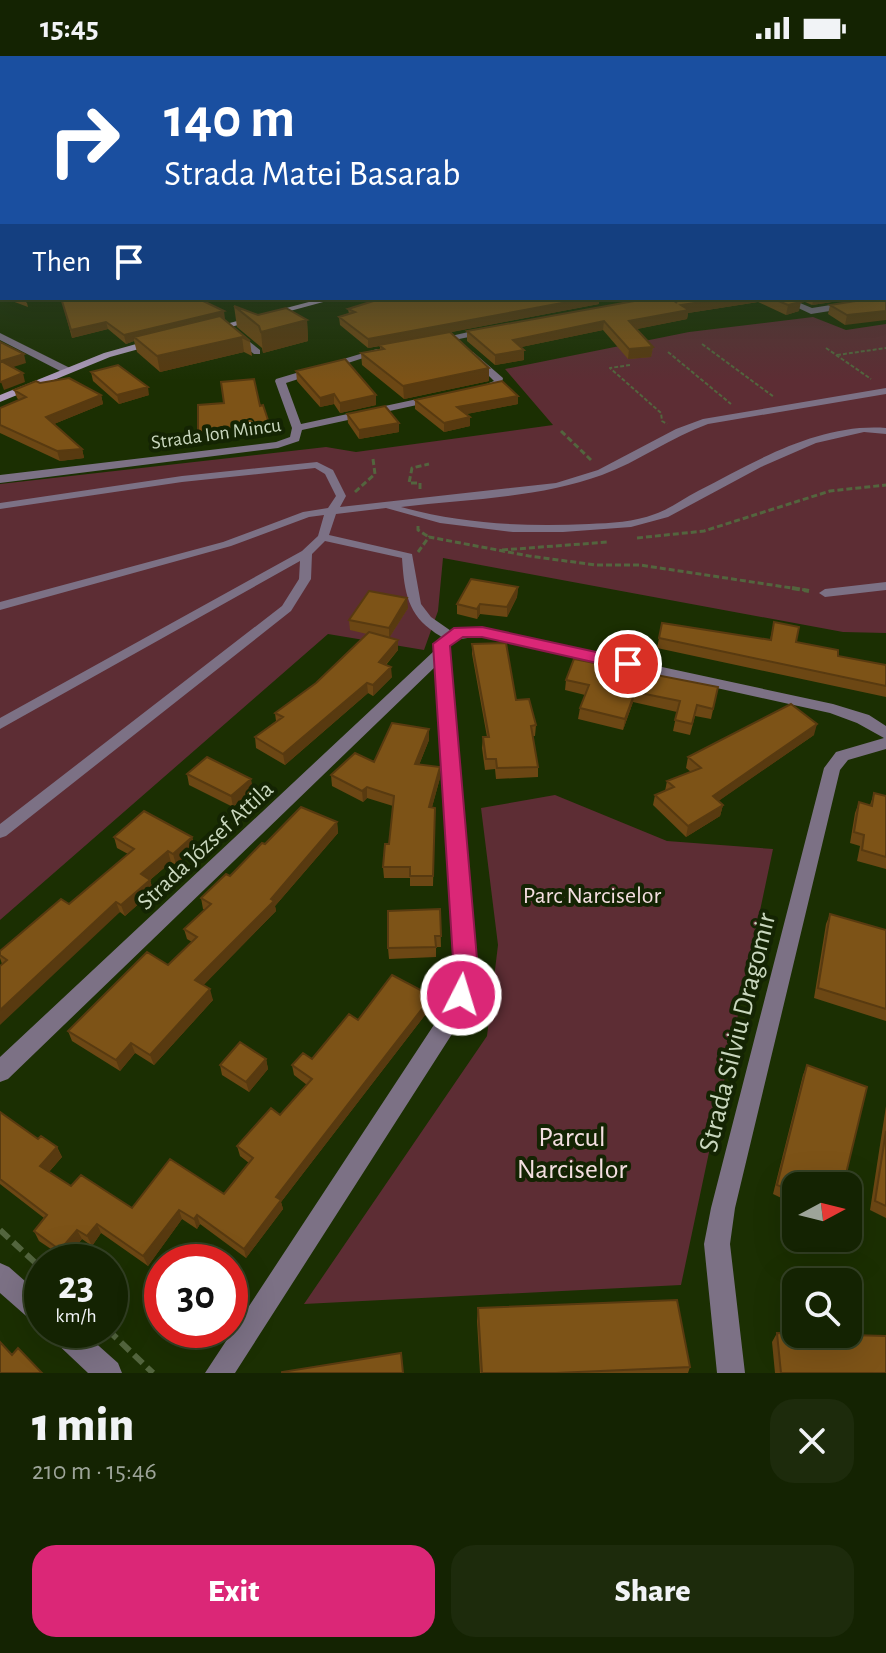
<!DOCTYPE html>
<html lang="en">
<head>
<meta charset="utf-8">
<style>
	body { margin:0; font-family:"Alegreya Sans",sans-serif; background:#1d2b0c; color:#f1f3f6; height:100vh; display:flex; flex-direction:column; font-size:30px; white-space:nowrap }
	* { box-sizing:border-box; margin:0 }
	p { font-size:26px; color:#9da499 }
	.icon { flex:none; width:44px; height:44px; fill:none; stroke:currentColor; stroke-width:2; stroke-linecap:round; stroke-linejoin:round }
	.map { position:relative; height:1317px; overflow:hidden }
	.sheet { display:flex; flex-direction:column; background:#142302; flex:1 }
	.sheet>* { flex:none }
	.banner { position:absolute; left:0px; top:0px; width:886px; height:244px; box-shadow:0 8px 32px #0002,0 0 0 2px #334024; background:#1a4fa0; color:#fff; overflow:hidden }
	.needle { width:52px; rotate:83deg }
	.fabs { position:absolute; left:782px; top:1116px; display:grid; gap:16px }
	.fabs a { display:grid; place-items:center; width:80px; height:80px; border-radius:16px; background:#142302; box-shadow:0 8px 32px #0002,0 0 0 2px #334024; font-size:40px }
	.speed { position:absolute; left:24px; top:1188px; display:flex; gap:16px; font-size:40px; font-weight:700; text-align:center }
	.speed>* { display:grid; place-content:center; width:104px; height:104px; border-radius:50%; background:#142302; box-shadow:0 8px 32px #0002,0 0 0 2px #334024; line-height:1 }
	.speed small { font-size:20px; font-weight:400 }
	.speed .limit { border:12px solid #d22; background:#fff; color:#111 }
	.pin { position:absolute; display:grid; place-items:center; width:68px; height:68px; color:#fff; margin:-34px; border:4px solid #fff; border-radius:50%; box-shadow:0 2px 8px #0007 }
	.me { position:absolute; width:88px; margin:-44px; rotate:5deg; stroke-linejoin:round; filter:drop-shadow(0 0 6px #0008) }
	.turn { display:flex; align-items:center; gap:28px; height:168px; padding:0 32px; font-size:36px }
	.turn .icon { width:104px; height:104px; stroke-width:2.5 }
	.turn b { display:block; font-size:56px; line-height:68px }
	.then { display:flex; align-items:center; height:76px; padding:0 32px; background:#0003; gap:16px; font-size:30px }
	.round { display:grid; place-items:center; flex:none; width:84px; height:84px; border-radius:24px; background:#1d2b0c }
	.summary { display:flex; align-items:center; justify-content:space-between; height:136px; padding:0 32px }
	h1 { font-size:48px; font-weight:800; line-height:60px }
	.button { display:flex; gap:16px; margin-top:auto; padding:16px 32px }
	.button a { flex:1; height:92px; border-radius:24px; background:#db2777; color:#fff; font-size:32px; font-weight:800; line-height:92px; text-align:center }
	.button a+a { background:#1d2b0c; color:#f1f3f6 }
	.status { display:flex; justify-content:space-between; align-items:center; height:56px; padding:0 40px; background:#142302; direction:ltr }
	.status svg { height:22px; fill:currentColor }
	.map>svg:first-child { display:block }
	.green { fill:#5d2d34 }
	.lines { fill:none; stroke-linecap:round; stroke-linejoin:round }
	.path-far3 { stroke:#53653e; stroke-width:2; stroke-dasharray:4 2; stroke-linecap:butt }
	.path-far2 { stroke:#53653e; stroke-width:3; stroke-dasharray:6 3; stroke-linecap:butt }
	.path-far1 { stroke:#53653e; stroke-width:4; stroke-dasharray:8 4; stroke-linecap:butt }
	.path { stroke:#53653e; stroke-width:6; stroke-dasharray:12 6; stroke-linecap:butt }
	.lane { fill:#7c7185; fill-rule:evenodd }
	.street { fill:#7c7185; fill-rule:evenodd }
	.secondary { fill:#ac9aba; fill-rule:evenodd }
	.wall { fill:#6c4714 }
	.shaded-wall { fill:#583a10 }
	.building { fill:#7d5317; stroke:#583a10; stroke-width:2 }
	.route { fill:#db2777; stroke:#8e194d; stroke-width:2 }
	.labels { text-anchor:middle; stroke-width:8; stroke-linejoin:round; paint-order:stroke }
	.far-street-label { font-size:20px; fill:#c9d7be; stroke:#142403 }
	.street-label { font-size:24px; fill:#c9d7be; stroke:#142403 }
	.park-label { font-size:24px; fill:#f4dee0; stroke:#142403 }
	.near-street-label { font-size:28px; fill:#c9d7be; stroke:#142403 }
	.near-park-label { font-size:28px; fill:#f4dee0; stroke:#142403 }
</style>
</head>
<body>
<div class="status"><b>15:45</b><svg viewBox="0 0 49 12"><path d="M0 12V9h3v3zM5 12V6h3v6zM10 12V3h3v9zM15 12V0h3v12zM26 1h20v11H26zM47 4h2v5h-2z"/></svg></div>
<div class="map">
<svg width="886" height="1317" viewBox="0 0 886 1317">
	<rect width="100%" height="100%" fill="#1b2f02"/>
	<path class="green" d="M813,261L846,274L886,268V577L843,576L443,502L438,555L424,594L328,578L0,864V428L326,391L356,396L553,369L505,313L689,276Z
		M555,739L667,785L773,793L681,1229L304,1248L487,980L498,889L481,752Z"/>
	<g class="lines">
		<path class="path-far3" d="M702,288L774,341
			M826,292L871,323
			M668,296L731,348
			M837,299L886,292
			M630,309L610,312L661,357L662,365L667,368"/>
		<path class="path-far2" d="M561,375L591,404
			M420,433V427H409L412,412L429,408
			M355,436L375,418L373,403
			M418,470V474L429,481
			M637,482L704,475L830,435L886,429
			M502,494L608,486
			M418,496L429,481L529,500L596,509H640L805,534"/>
		<path class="path-far1" d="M792,532L809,535"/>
		<path class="path" d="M0,1174L42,1213
			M108,1274L153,1317"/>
		<path class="lane" d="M235,279H241L260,294V298H254L235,283Z
			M886,332V338L708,368C671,381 638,406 602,419C539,442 468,443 401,451C463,468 525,471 589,468C611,467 634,466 655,458C670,453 684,442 698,435C756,405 819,367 886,372V378L864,376L816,387L761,411L668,461L631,471L563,476H513L440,467L386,452L336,458L329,479L412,498L421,548L431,561L454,577L455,580L454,583C444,584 438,579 430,573C406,555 404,530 402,502L325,485L312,498L311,523L291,555L6,780L0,782V768L282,550L299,523L300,505L0,673V662L302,495L318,480L324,459L309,461L231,490L0,554V546L223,486L303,456L328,452L336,440L325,418L315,412L182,426L0,453V447L182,420L317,406L333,414L346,440L340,451L556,427L598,414L676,373L703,363Z
			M886,526V534L825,541L819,537L825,533Z"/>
		<path class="street" d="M886,240V246L811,258L777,242H788L812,252Z
			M486,272L489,273V277L434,288L429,285Z
			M0,277L72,313L73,315L64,317L0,284Z
			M377,293L385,295L286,327L301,368L436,339L440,340V344L302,374L299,385L278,392L0,427V419L276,386L290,381L292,372L275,325L276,323Z
			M473,296L503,322L501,331L479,335V331L494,325L470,301V297Z
			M482,572L833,648L869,659L886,670V693L848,704L840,714L735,1152L730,1188L745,1317H717L704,1188L711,1152L824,712L836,696L884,682L857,667L830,657L482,580L453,584L448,589L475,903L471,939L461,964L235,1317H205L445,952L451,939L455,903L435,611L8,1023L0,1026V1001L434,595V588L444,577Z
			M0,1207L9,1211L42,1240V1270L33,1266L0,1237Z
			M48,1274H81L118,1307L122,1317H88L52,1283Z"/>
		<path class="secondary" d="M324,242H338L212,276L207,273Z
			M154,283L157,284V288L110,301L0,346V339L104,297Z"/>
	</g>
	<path class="wall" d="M886,240L845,269L828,258L830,249Z
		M4,242H22L27,247L28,251Z
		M61,242L225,263H224L250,285L252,300L244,296L160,316L137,296L134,285L126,288L108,273L72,282Z
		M377,242H599V248L451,276L489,312V325L404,343L362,309L361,297L380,293V290L368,292L340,269L339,261L349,258L348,253L380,243Z
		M651,242H792L799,255L786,259L758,246L688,257L687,263L636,273L653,291L651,301L628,303L603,274L521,291L524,294V304L495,309L467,285V275Z
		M796,242H859L812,249Z
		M234,250L258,259L307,264L308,285L263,297L262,292L237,271Z
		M296,315L376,339V349L340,357L334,348L320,351L297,325Z
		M91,316L149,339L119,348L93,325Z
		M40,327L101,339L103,348L54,368L82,393L84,402L60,405L0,377V352L19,344L17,342L14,334Z
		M415,344L518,348L466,358L470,361V370L444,376L415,353Z
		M260,350L270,370L271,379L200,385L198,376Z
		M347,358L399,376L359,383L348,367Z
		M518,531L517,541L507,561L480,558L477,563L457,558V548Z
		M408,552L389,582L398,584V594L386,609L392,621L373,640L368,637L285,709L256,692L255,681L276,665L275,657L316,627L367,578L350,574L349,564Z
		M774,566L796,586L838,600L886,609V641L657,592L662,567L770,584Z
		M472,588L536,669L535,680H533L538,711V721L496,723L495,713L485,714L482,692L483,681H487L472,598Z
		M566,624L718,631L711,663L695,660L690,679L673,675L677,656L633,646L623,674L578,663L580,652L585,639L565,634Z
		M429,673V684L419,709L440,711V722L432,751L435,752L433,830H410V822H384L383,811L389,788L393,750L367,742L363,746L332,730L331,719L374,706Z
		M814,679L718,745L723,749L720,760L686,781L653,749L655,739L665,735L667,725L691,716L686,712L688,701Z
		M187,718L253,733L233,751L189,729Z
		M874,737L886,740V813L857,805L860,790L850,787L855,757L859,746L870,749Z
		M337,766L338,777L275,850L276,855L203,929L213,944L154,1009L135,997L120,1015L72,985L68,975L168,909L192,886L187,883L184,873L205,854L203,853L201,842L230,820L265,788Z
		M114,781H192L195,792L176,809L171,806L150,824L153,835L125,860L120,856L2,908L0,902V895L69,848L128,798L117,792Z
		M440,853L441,891H436V901L389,903L388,892Z
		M830,858L886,874V965L814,942L826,868Z
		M432,950L281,1146L283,1153L246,1202L200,1168L197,1173L182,1163L148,1210L101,1177L92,1190L82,1183L66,1203L39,1185L34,1175L44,1162L0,1128V1056L38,1083L57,1091L62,1101L49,1116L71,1130L132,1152L224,1138L249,1107L240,1100L237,1090L280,1059L307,1029L294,1019L292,1009L312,1003L358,964Z
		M266,1003L268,1013L249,1036L222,1019L220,1009Z
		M807,1009L796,1130V1149L773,1138L803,1019Z
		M886,1050V1162L870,1154Z
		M478,1252L690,1311L688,1317H480L477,1265Z
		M777,1277L886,1317H775L772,1286Z"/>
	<path class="shaded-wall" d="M589,242H599V248L368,292V283Z
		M727,242H758V246L688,257L687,263L628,275L629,265L681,249Z
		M814,242H859L812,249Z
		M801,246L799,255L786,259L788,249Z
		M224,255L225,263L138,285L134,281V285L126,288L124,279Z
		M886,255V264L845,269L847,259Z
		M307,264L308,285L263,297L261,276Z
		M604,265L603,274L512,293L513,284Z
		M106,266L108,273L72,282L71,274Z
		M242,281L244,296L160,316L157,300Z
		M653,291L651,301L628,303L629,293Z
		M524,294V304L495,309V299Z
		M24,298L26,307L4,314L1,305Z
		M489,312V325L404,343L403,330Z
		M23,317L25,326L4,334L1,326Z
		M148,331L149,339L119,348L117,339Z
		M334,338V348L320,351V342Z
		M101,339L103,348L49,370L46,361Z
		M376,339V349L340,357V347Z
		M518,340V348L457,360V351Z
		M470,361V370L444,376V367Z
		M399,367V376L359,383V374Z
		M82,393L84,402L60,405L57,395Z
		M518,531L517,541L507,561V551Z
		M407,542L408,552L389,582V572Z
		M480,548V558L477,563V553Z
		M398,584V594L379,616V606Z
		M391,611L392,621L373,640V629Z
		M367,627L368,637L285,709L283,698Z
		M635,636L633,646L623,674L625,663Z
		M817,668L814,679L710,751L713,740Z
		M429,673V684L415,719V708Z
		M440,711V722L429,762V751Z
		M251,723L253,733L233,751L231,740Z
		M367,731V742L363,746L362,735Z
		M723,749L720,760L686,781L688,770Z
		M337,766L338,777L275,850L276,855L198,935L195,924L271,843Z
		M192,781L195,792L176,809L173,798Z
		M168,795L171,806L144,829L141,818Z
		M150,824L153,835L125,860L121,849Z
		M116,846L120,856L0,969V954Z
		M210,933L213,944L154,1009L150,999Z
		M432,940V950L281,1146L283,1153L246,1202L244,1193L276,1141Z
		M131,987L135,997L120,1015L116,1004Z
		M266,1003L268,1013L249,1036L246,1026Z
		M57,1091L62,1101L45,1120L40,1110Z
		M179,1154L182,1163L148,1210L143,1200Z
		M197,1159L200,1168L197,1173L194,1163Z
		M97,1168L101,1177L92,1190L87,1180Z
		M77,1174L82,1183L66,1203L60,1194Z"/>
	<path class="building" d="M884,140H886V181H884V190H886V193H884V202H886V229L884,230Z
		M0,182H2V196H0Z
		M0,224H2V237L0,236Z
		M886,240V255L847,259L830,249L875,242H884V241Z
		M61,242H197L224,255L124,279L106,266L71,274Z
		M383,242H589L368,283L339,261L355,256L348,253Z
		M651,242H669L677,247L670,242H727L681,249L689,254L629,265L653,291L629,293L604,265L513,284L524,294L495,299L467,275Z
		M771,242H792L801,246L788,249Z
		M234,250L258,259L286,252L307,264L261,276L259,270Z
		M220,260L250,285L242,281L157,300L134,281Z
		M450,276L489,312L403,330L361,297L384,293L379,289Z
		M0,286L24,298L1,305L23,317L1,326L0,325Z
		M345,303L376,339L340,347L334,338L320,342L296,315Z
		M118,309L148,331L117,339L91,316Z
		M69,322L101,339L46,361L82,393L57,395L0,369V352L26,341L14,334L36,325L40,327Z
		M254,323L260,350L263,349L270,370L198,376V349L224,347L221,326Z
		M502,325L518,340L457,351L470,361L444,367L415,344Z
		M385,350L399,367L359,374L347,358Z
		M471,523L518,531L507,551L480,548L477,553L457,548Z
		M369,535L407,542L389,572L349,564Z
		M774,566L799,571L796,586L838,594V600L886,609V630L659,582L662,567L771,584Z
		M369,576L398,584L379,606L391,611L373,629L367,627L283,698L255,681L283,661L275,657L316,627Z
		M506,587L516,644L529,643L536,669L531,670L538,711L497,712L496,703H486L483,681H489L472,588Z
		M574,603L718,631L713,653L697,649L692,668L675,664L680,645L635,636L625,663L580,652L589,629L566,624Z
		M791,648L817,668L713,740L723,749L688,770L655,739L674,731L667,725L701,712L688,701Z
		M392,667L429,673L415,708L440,711L429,751L435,752L433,820H410V811H383L385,788H389L394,740L367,731L362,735L331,719L355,697L374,706Z
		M207,701L251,723L231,740L187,718Z
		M874,737L886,740V801L862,794L864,779L854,776L859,746L872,750Z
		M301,751L337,766L271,843L274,845L195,924L210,933L150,999L131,987L116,1004L68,975L147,896L168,909L197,881L184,873L211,848L201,842L226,818L230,820L262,787L265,788Z
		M144,755L192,781L173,798L168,795L141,818L150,824L121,849L116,846L0,954V910L7,904L0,899V895L61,843L69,848L134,793L114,781Z
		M440,853L441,880H435L436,891L388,892V855Z
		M830,858L886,874V953L818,932Z
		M392,919L432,940L276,1141L281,1144L244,1193L197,1159L194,1163L179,1154L143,1200L97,1168L87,1180L77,1174L60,1194L34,1175L47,1159L0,1123V1056L38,1083L41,1080L57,1091L40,1110L71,1130L81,1119L132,1152L170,1103L224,1138L253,1102L237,1090L271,1052L280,1059L312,1023L292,1009L303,997L312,1003L349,958L358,964Z
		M240,986L266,1003L246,1026L220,1009Z
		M807,1009L867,1031L843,1130H796V1137L777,1129Z
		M886,1075V1150L875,1145Z
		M677,1244L690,1311L556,1317H482L478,1252Z
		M777,1277L886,1280V1317H781Z
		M0,1286L12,1299L18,1292L42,1317H0Z
		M401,1297L403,1317H282V1316Z"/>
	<linearGradient id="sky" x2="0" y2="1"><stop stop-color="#0f1a01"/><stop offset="0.43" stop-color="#394d39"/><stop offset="1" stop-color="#394d39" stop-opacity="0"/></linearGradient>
	<rect width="886" height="324" fill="url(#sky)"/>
	<path class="route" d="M482,571L628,603L637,608L628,614L482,581H463L450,590L477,903L470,946L461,949L453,946L450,939L453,903L433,588L454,572Z"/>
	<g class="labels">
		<g class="far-street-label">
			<text transform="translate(216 377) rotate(-8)" y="7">Strada Ion Mincu</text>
		</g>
		<g class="street-label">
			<text transform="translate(205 789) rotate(-43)" y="8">Strada József Attila</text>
		</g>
		<g class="park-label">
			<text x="592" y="847">Parc Narciselor</text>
		</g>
		<g class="near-street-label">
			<text transform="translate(736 976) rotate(-76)" y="10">Strada Silviu Dragomir</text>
		</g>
		<g class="near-park-label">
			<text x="572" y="1090">Parcul<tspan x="572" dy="32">Narciselor</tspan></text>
		</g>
	</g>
</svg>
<div class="fabs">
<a><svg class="needle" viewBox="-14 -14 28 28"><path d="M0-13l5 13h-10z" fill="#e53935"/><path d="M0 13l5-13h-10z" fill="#9da499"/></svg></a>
<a><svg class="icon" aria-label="search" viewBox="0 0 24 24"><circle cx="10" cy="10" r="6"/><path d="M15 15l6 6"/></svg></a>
</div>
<div class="speed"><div>23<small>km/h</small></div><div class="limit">30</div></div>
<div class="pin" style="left:628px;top:608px;background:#d93025"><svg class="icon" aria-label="arrive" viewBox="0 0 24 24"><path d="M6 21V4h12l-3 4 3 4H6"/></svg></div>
<svg class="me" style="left:461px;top:939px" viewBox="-20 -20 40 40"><circle r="17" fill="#db2777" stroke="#fff" stroke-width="3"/><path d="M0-11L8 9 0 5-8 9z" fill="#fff"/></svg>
<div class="banner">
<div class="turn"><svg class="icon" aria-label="right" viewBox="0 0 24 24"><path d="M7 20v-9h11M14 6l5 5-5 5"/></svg><div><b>140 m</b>Strada Matei Basarab</div></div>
<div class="then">Then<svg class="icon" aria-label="arrive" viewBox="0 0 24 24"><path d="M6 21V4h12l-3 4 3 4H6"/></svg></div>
</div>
</div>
<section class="sheet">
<div class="summary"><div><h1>1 min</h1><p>210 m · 15:46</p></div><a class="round"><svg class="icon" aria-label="close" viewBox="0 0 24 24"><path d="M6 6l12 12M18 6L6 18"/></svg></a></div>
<div class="button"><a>Exit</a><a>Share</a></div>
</section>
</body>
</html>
